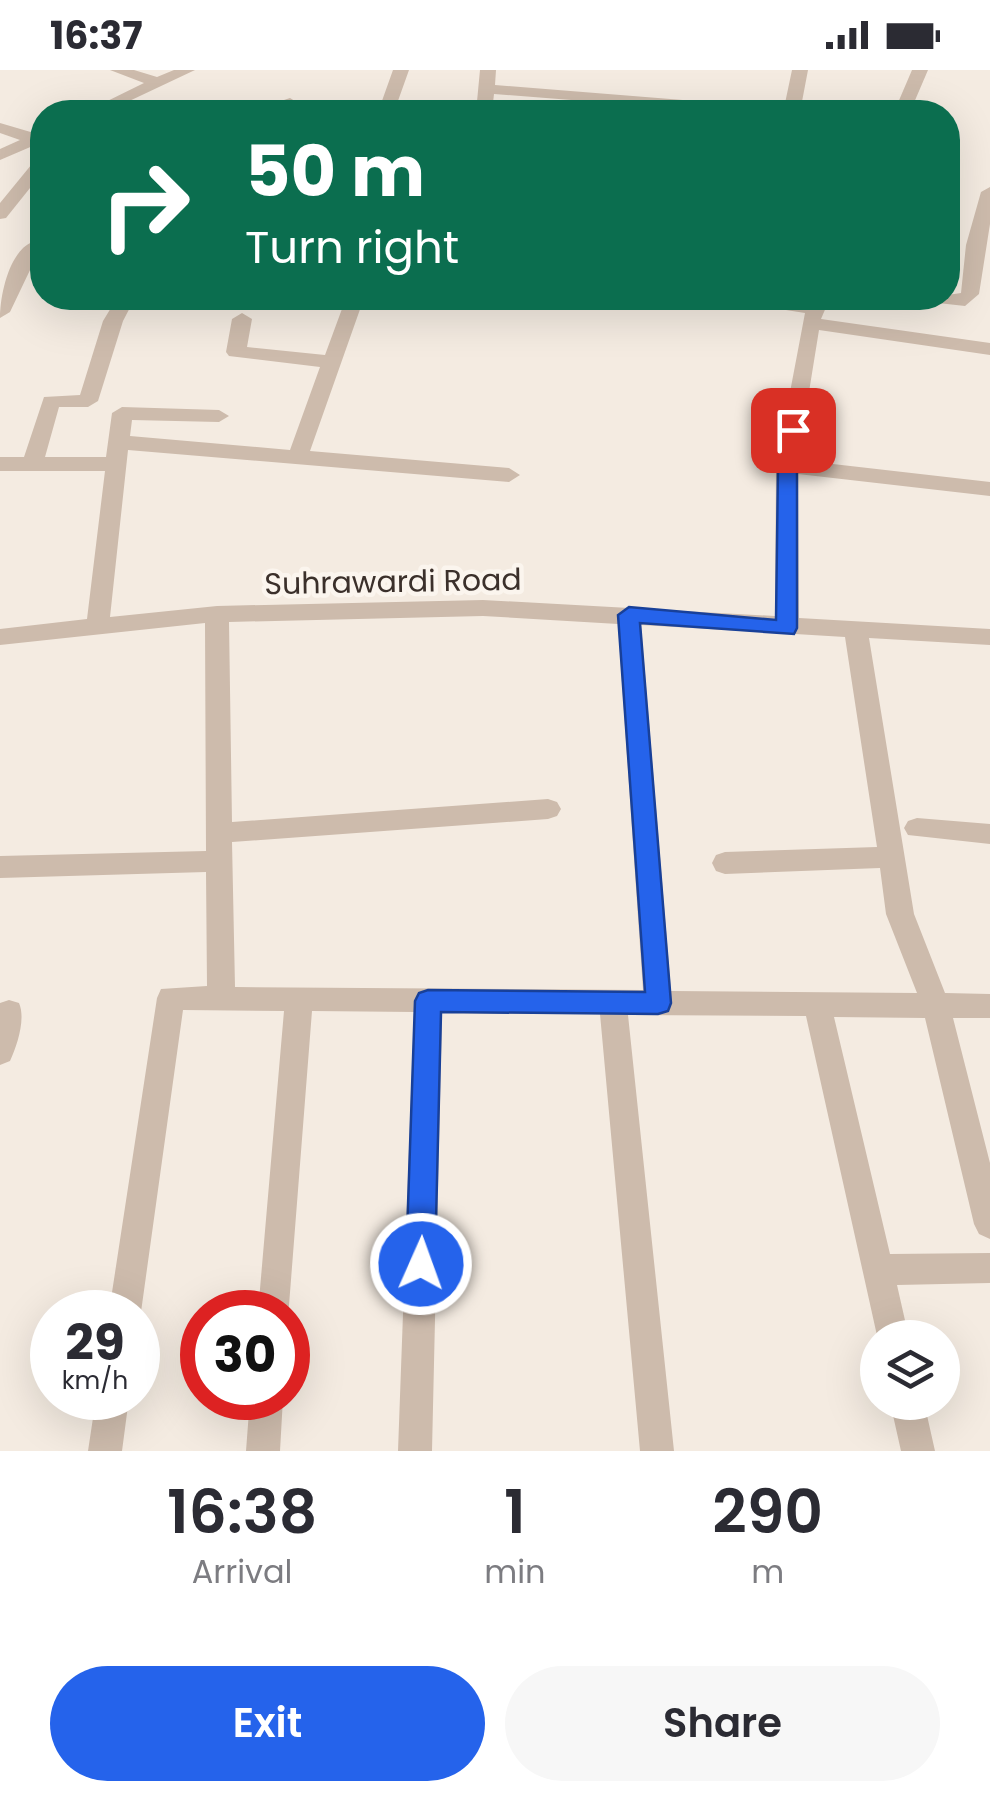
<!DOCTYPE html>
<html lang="en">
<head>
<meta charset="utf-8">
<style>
	body { margin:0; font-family:Poppins,sans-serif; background:#f7f7f7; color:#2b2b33; height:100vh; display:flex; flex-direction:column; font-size:38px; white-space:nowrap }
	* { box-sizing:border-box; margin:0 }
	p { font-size:32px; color:#7c7c81 }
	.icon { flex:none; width:55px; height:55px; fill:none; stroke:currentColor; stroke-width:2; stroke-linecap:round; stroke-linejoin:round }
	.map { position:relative; height:1381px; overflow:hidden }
	.drawer { display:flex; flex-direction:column; background:#fff; flex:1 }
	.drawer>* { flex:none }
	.top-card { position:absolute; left:30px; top:30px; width:930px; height:210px; border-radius:40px; box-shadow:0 10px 40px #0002; background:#0b6e4f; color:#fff; overflow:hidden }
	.controls { position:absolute; left:860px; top:1250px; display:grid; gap:20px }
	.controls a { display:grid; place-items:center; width:100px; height:100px; border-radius:50%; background:#fff; box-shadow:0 10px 40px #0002; font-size:50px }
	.speed { position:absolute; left:30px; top:1220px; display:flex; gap:20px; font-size:50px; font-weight:700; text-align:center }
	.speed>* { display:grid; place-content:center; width:130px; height:130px; border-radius:50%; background:#fff; box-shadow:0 10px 40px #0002; line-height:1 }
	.speed small { font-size:25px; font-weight:400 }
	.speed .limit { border:15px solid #d22; background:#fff; color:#111 }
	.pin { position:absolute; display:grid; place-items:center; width:85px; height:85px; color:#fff; margin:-42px; border-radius:20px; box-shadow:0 5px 15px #0006 }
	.me { position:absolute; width:110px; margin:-55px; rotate:2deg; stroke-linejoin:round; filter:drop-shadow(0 0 8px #0008) }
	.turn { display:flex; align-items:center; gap:35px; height:210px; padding:0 50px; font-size:45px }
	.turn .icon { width:130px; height:130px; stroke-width:2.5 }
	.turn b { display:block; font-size:70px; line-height:85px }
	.eta { display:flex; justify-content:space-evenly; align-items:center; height:170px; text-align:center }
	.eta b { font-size:60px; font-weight:600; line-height:70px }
	.action { display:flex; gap:20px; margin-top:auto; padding:20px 50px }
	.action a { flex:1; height:115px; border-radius:60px; background:#2563eb; color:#fff; font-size:40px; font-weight:600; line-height:115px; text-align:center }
	.action a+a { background:#f7f7f7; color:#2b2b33 }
	.status { display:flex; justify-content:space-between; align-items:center; height:70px; padding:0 50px; background:#fff; direction:ltr }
	.status svg { height:28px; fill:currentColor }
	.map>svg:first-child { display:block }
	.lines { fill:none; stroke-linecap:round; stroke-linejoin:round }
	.minor { fill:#cdbbac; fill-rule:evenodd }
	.route { fill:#2563eb; stroke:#184099; stroke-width:2.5 }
	.labels { text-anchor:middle; stroke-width:9; stroke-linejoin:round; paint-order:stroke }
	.street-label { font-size:30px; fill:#3b302b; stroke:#fbf5ee }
</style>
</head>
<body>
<div class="status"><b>16:37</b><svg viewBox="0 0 49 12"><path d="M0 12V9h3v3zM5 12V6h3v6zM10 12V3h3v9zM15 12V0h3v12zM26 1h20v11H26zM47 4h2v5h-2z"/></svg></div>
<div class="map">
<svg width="990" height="1381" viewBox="0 0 990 1381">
	<rect width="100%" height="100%" fill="#f4ebe1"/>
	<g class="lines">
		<path class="minor" d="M110,0H134L157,7L174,0H195L106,42H85L144,13Z
			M393,0H409L394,42H378Z
			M480,0H496L495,15L784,38L792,0H808L800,42H723L494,24L492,42H476Z
			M912,0H928L910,42H894Z
			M290,28L298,33L294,42H278L284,30Z
			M0,53L34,63L42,61V72L0,90V79L20,70L0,63Z
			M42,88V103L6,148L0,149V133L36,89Z
			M990,117V154L979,224L965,236L929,232L927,228L961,223L966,175L981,122Z
			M32,172L41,177L10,242L0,248C0,225 9,182 32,172Z
			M117,228H135L123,251L98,331L88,337H59L45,387H106L112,343L122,337L219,340L229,346L219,352L132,350L130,366L290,380L320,297L229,286L226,282L232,249L242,243L252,249L247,277L325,285L346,228H364L310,381L509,398L520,405L509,412L128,380L110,547L217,536L483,530L775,546L776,396L805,243L748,234L739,228L810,232L812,228H830L821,249L990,273V285L819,260L798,390L990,412V426L798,404L799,548L990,559V575L869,568L914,844L945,923L990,924V948H953L990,1093V1169L979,1164L974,1154L925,948L834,947L890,1184L990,1183V1213L897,1215L909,1268L878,1270L806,946L628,945L674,1381H640L600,944L442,943L432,1381H398L414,942L312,941L288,1248V1242H258L284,941L183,940L141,1242L138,1251V1242H109L157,928L161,919L207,916L206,802L0,808V786L206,781L205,553L0,575V559L87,549L105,401H0V387H24L44,327L80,325L103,251ZM483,546L618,554L643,920L235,917L232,772L548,749L557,746L561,739L557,732L548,729L232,752L229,552ZM641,555L845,567L877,777L725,782L716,785L712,793L716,801L725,804L880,798L886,844L917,923L671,921Z
			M917,748L990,754V774L908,765L904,758L908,751Z
			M9,930L19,933C26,949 17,976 10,991L0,995V933Z
			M96,1328H129L122,1381H88Z
			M250,1328H283L280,1381H246Z
			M890,1332H924L935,1381H901Z"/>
	</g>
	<path class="route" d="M793,354L803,360L797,396V558L794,564L640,553L671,933L668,941L658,944L441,942L435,1194L431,1203L421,1207L411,1203L406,1194L415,931L419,923L428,920L645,922L618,545L629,537L776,550L778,396L784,360Z"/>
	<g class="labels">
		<g class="street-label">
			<text transform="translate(393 512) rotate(-1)" y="10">Suhrawardi Road</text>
		</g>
	</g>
</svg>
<div class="controls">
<a><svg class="icon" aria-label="layers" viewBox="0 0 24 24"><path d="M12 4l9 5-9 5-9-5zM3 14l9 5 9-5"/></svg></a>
</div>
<div class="speed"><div>29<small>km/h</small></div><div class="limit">30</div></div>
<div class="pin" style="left:793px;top:360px;background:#d93025"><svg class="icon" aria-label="arrive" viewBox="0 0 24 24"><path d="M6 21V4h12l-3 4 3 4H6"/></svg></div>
<svg class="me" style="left:421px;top:1194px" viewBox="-20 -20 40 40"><circle r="17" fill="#2563eb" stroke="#fff" stroke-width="3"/><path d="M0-11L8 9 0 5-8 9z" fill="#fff"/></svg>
<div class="top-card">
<div class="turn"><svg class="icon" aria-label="right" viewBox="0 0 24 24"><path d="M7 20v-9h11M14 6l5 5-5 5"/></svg><div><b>50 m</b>Turn right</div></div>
</div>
</div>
<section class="drawer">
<div class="eta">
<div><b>16:38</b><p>Arrival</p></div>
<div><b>1</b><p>min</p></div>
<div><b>290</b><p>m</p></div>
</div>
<div class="action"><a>Exit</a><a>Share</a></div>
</section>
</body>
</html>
